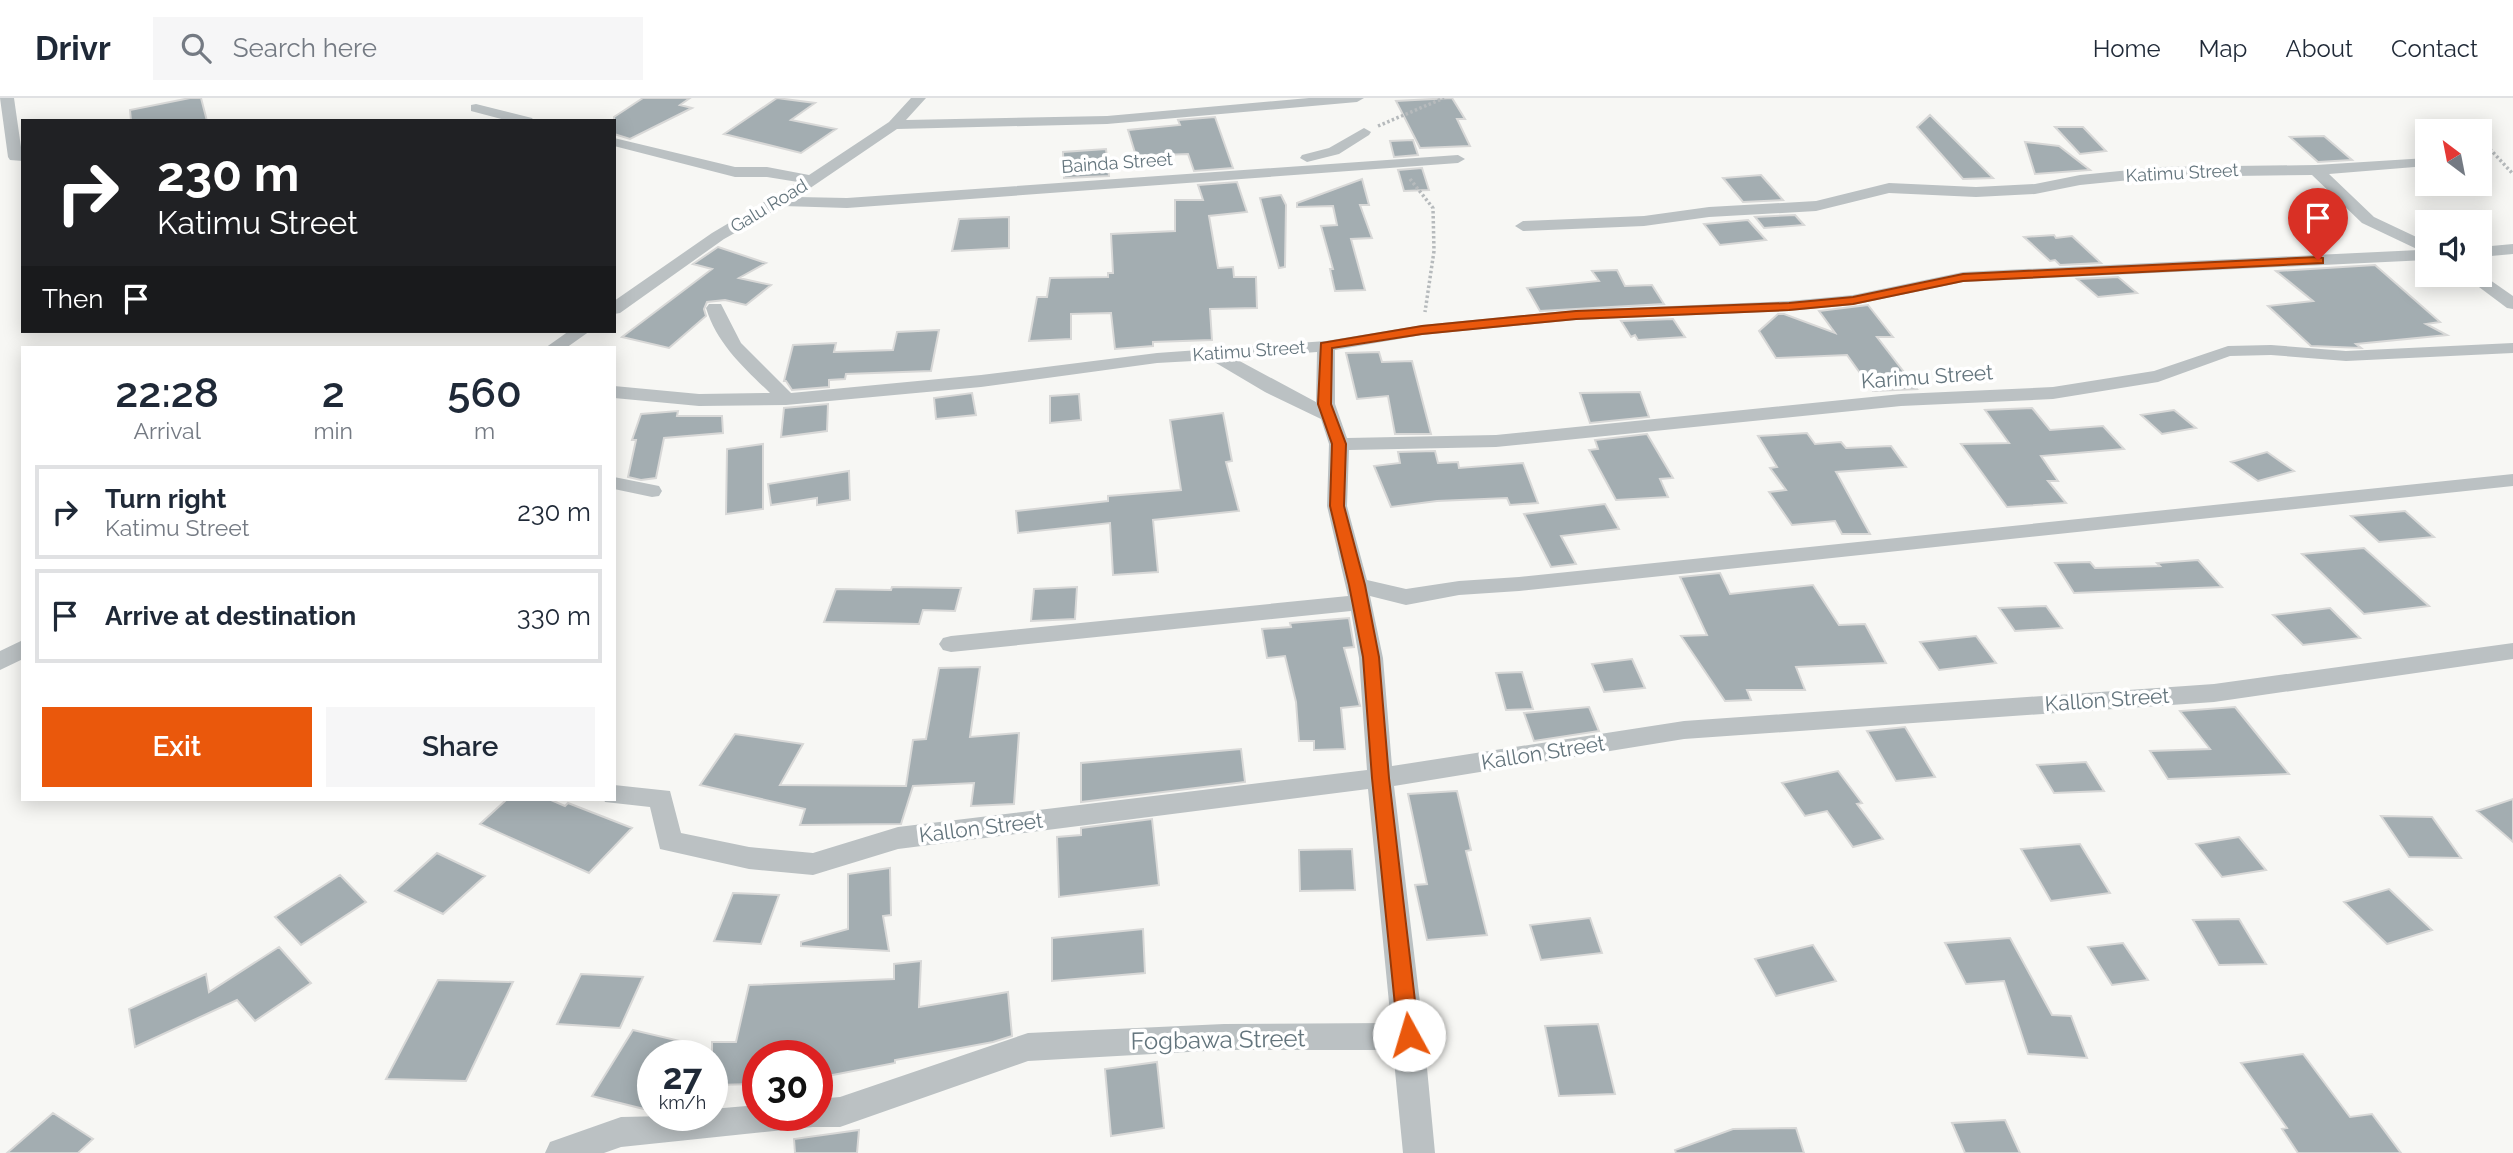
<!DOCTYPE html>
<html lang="en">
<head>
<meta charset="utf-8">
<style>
	body { margin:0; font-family:Raleway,sans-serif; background:#f6f6f7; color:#1f2937; height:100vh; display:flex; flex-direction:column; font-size:26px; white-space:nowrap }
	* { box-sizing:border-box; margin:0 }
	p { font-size:23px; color:#747a83 }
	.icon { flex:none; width:38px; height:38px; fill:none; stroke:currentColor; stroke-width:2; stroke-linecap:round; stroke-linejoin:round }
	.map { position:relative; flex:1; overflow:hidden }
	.details { position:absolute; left:21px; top:248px; width:595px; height:455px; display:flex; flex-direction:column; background:#fff; border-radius:0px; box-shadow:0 4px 18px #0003 }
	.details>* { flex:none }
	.top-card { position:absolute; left:21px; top:21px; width:595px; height:214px; border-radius:0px; box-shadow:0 4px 18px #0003; background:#202124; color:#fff; overflow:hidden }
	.needle { width:46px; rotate:328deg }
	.tools { position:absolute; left:2415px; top:21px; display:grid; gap:14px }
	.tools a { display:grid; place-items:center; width:77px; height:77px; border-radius:0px; background:#fff; box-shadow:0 4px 18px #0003; font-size:35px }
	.speed { position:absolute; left:637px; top:942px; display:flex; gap:14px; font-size:35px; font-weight:700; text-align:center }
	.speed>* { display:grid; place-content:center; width:91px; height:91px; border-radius:50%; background:#fff; box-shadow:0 4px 18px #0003; line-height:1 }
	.speed small { font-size:18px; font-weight:400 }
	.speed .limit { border:10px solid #d22; background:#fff; color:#111 }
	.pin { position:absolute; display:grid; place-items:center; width:60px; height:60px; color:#fff; margin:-72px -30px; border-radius:50% 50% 50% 0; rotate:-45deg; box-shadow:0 0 7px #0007 }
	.pin .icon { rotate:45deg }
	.me { position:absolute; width:77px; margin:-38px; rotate:354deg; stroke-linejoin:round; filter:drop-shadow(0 0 5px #0008) }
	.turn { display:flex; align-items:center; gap:24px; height:147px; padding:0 21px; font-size:32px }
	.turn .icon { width:91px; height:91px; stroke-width:2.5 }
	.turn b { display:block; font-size:49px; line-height:60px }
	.then { display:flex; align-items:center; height:66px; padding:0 21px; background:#0003; gap:14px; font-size:26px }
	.eta { display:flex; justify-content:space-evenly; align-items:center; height:119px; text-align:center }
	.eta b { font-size:42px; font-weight:600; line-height:49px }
	.action { display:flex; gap:14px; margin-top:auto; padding:14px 21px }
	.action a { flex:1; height:80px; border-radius:0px; background:#ea580c; color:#fff; font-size:28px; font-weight:600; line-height:80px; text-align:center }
	.action a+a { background:#f6f6f7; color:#1f2937 }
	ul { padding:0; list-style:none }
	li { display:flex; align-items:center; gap:21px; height:94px; margin:0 14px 10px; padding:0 7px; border:4px solid #e0e1e3; border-radius:0px }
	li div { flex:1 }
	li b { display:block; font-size:26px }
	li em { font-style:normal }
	header { display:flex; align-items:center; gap:42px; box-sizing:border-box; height:98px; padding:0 35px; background:#fff; border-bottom:2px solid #e0e1e3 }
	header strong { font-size:33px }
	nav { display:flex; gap:38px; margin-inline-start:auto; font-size:24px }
	.search { width:490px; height:63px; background:#f6f6f7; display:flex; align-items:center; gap:18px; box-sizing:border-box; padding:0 24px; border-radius:0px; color:#747a83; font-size:26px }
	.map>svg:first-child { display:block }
	.building { fill:#a3adb1; stroke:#d8d8d7; stroke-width:2 }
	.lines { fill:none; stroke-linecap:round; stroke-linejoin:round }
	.path { stroke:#b6babc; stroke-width:3.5; stroke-dasharray:2.5 2.5; stroke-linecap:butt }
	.street { fill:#bbc1c3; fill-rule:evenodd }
	.route { fill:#ea580c; stroke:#983908; stroke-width:2 }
	.labels { text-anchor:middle; stroke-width:7; stroke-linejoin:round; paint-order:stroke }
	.far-street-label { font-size:18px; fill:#64757d; stroke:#fff }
	.street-label { font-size:21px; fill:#64757d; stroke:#fff }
	.near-street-label { font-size:24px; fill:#64757d; stroke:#fff }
</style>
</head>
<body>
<header>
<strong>Drivr</strong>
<div class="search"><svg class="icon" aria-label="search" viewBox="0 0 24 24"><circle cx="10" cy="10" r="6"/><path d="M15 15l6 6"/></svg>Search here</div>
<nav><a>Home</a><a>Map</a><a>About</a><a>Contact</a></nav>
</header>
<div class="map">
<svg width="2513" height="1055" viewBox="0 0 2513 1055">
	<rect width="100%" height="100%" fill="#f7f7f4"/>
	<path class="building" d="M190,0H201L207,23H131L130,12Z
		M643,0H690L680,7L692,10L630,41L614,36V19Z
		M777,0L815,5L791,22L836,31L801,55L724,36Z
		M1452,0L1465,21H1457L1470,48L1420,50L1396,3Z
		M1930,17L1993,80L1963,81L1917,29Z
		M1215,19L1233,70L1194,73L1188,56L1136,58L1128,32L1180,27L1178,22Z
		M2055,29H2083L2106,53L2080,56Z
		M2324,38L2352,62L2318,64L2290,39Z
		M1413,42L1418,57L1394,59L1390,43Z
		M2025,44L2059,48L2090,72L2035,76Z
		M1106,51L1109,78L1064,80L1063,54Z
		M1422,70L1429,92L1404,93L1398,72Z
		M1761,77L1783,102L1743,104L1723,80Z
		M1362,81L1369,107H1360L1372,140L1351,141L1365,192L1335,193L1330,171H1333L1321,128L1337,127L1333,108L1297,109V105Z
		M1237,84L1247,114L1209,118L1218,170L1233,169L1234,179H1256L1257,210L1210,211L1212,242L1153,244V248L1115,251L1111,215L1071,216V241L1029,243L1037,199H1047L1050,180L1108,179V175H1113L1111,136L1175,133V102H1203L1198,87Z
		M1281,97L1286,107L1285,169L1279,170L1260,100Z
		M1795,117L1804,127L1764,130L1755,119Z
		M1009,119V150L952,153L959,121Z
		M1748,122L1766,142L1720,147L1704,126Z
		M2054,137L2056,140L2072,138L2101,165L2060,167L2055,162L2050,163L2024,139Z
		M718,149L766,165L739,180L771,187L746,207L725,202L707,204L704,211L706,218L669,250L622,239L712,171L693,166Z
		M2375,167L2440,224L2426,226L2447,237L2356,246L2361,250L2311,248L2268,208L2313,203L2276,173Z
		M1617,172L1625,188L1652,187L1664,206L1540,213L1527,190L1599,183L1592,173Z
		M2118,179L2137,195L2098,199L2077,181Z
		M1868,207L1893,239H1877L1917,291L1873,293L1847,257L1776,260L1759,233L1778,216H1784L1835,235L1819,213Z
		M1673,221L1685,239L1638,242L1635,237L1631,239L1621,223Z
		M939,232L931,273L846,276L845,281L829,282V289L792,292L786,283H784L793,247L836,245L834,254L893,252L897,234Z
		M1379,254L1382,264L1412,263L1431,336H1395L1388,298L1357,301L1346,255Z
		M1640,294L1649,319L1590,325L1580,295Z
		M972,295L976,317L936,321L934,300Z
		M1079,296L1081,322L1050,325V298Z
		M828,306L827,333L781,339L784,310Z
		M2032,310L2050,332L2103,328L2124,351L2041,358L2058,383H2048L2066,405L2007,409L1961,346L2009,345L1985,312Z
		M2174,312L2196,330L2162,336L2141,317Z
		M678,313L677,318H722L723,335L664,340L656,380L641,382L628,379L636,342H632L641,316Z
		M1223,315L1232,363L1226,364L1239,413L1153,422L1158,474L1113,477L1110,425L1018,435L1016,413L1108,403V398L1181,392L1170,322Z
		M1807,335L1815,346L1841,344L1846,350L1891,348L1906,369L1836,374L1870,436H1842L1835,423L1792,427L1769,394L1786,392L1770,370L1777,369L1758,338Z
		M1647,336L1673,380L1660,381L1668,399L1616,402L1589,352L1598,351L1595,342Z
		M763,346V411L726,416L727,351Z
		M1435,353L1438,365L1458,364L1459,370L1523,365L1538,405L1510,407L1507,400L1437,403L1391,409L1374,368L1400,365L1398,354Z
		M2267,354L2294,373L2258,383L2231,364Z
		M849,373L850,402L817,407V400L771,407L768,386Z
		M1605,406L1619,431L1561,438L1576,466L1551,469L1524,416Z
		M2405,413L2434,439L2379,444L2351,418Z
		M2364,450L2429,508L2364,516L2302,456Z
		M2198,462L2222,489L2074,495L2055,465L2090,464L2095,470L2160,468L2157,465Z
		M1720,475L1730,496L1813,487L1839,527L1865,526L1886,565L1796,569L1805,592H1747L1751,602L1725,603L1681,538L1707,537L1680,479Z
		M892,489L961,490L955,513L923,512L919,526L824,524L836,491L891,492Z
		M1077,489L1075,521L1031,523L1034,491Z
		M2046,508L2062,530L2015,533L1999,510Z
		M2330,510L2360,540L2303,547L2273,517Z
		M1349,520L1354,549L1344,550L1360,608L1341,610L1345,651L1314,652V643H1299L1296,604L1285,558L1267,560L1262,531L1291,529L1290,525Z
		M1976,538L1996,565L1939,572L1920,544Z
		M1632,561L1645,590L1604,594L1592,566Z
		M980,569L970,639L1019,635L1014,706L971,708L974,685L913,688L901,726L800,727L805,711L700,687L735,636L803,646L780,687L906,688L913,642L926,641L939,570Z
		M1522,574L1533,611L1506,612L1496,575Z
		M1589,609L1599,633L1534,643L1524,615Z
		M2235,609L2289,676L2168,681L2150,653L2210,651L2180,613Z
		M1905,629L1935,679L1896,683L1867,633Z
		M1241,651L1245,684L1081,704V665Z
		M2086,664L2104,693L2054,695L2037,667Z
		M1838,673L1862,705L1857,706L1883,741L1853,749L1827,713L1805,718L1782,685Z
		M1457,693L1471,752L1466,753L1487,837L1427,842L1415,787L1427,786L1408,696Z
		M2513,701V744L2477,713Z
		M506,702H551L565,708L568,705L632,730L589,775L480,726Z
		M2381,718L2432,719L2461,760L2409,759Z
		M1152,721L1159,787L1059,799L1057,739L1081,737V730Z
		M2239,739L2266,772L2222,779L2196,746Z
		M2080,746L2110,795L2051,803L2021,751Z
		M1352,751L1355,792L1300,793L1299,752Z
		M437,755L485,778L443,816L395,793Z
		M890,770L891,817L883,818L889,853L801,848V844L848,831V776Z
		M340,777L366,804L301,847L275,819Z
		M2389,791L2432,832L2387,846L2344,804Z
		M733,795L779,797L761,846L714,843Z
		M1590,820L1602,855L1541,862L1530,827Z
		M2239,821L2266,866L2219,867L2193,822Z
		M1143,831L1145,875L1052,883V840Z
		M2010,840L2052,917L2071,918L2087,960L2028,956L2004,883L1966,886L1945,845Z
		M2123,845L2148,882L2112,887L2088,849Z
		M1813,847L1836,883L1776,898L1755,861Z
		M279,849L311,885L255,923L237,902L135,949L129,911L206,876L209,894Z
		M921,863L919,909L1008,894L1012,938L993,944L895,962V965L817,980V957H758V986L712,987V944H736L749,887L894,881V866Z
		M581,876L643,879L620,930L557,926Z
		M438,882L513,884L466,983L386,981Z
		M1598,926L1615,996L1559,998L1545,928Z
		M633,932L701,948L700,957H653V997L644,1011L592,998Z
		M2303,956L2350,1019L2372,1016L2401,1055H2298L2282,1031L2287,1030L2241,965Z
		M1157,964L1164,1030L1111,1038L1105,971Z
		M53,1015L93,1041L78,1055H7Z
		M2005,1022L2020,1055H1965L1952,1025Z
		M1796,1030L1804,1055H1676L1675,1052L1733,1031Z
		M859,1032L857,1055H795L794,1041Z"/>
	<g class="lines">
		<path class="path" d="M1378,28L1444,0
			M2480,50H2489L2513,76
			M1410,81L1433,110L1434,153L1425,214"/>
		<path class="street" d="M0,0H14L23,63L10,62L8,59Z
			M911,0H926L906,22L1107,18L1309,0H1364L1357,4L1107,26L897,31L797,99L847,100L1458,57L1465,61L1458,65L847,110L783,108L724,141L620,215L614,216V203L712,135L798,84L767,79H735L614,48V40L735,69H767L809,77L889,24Z
			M476,6L532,20L534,23H509L471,13V7Z
			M1364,30L1371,34L1369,37L1339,56L1307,64L1300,60L1302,57L1329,50Z
			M2427,60V68L2329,76L2374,119L2427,144V162L1963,184L1853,207L1789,213L1576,222L1422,237L1335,252V306L1347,340L1496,337L1901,296L2053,289L2154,273L2228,248L2271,247L2346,253L2513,245V255L2346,263L2271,257L2230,258L2158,284L2053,301L1901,308L1496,349L1349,352L1347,408L1367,482L1406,491L1459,483L1519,479L2513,376V388L1519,493L1459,497L1406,507L1370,498L1383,560L1392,668L1684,623L2214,586L2513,545V561L2214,604L1684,641L1394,688L1424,938L1435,1055H1403L1393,952H1224L1028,963L840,1029H813L621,1049L604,1055H545L550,1044L621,1019L712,1017V1011L758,1007V1017H817V1001L840,999L1028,935L1224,926L1391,925L1368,691L898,751L813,777L749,771L660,751L650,709L605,704L604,702H614V687L670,693L681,735L749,749L813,755L898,729L1367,672L1359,560L1351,513L951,554L943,552L939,546L943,540L951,538L1348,498L1327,408L1329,346L1321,321L1265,294L1211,262L1157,265L981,289L786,307L699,308L614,300V288L699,296L770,295C744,270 717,246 706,210L709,206H721L741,245L791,295L981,277L1157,255L1326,243L1422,227L1576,212L1789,203L1853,197L1963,174L2419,152L2362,125L2312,77L2160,79L2080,87L2035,96L1976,99L1889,95L1816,113L1709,119L1644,128L1523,133L1515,128L1523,123L1644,118L1709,109L1816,103L1889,85L1976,89L2035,86L2080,77L2160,69L2316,67ZM1317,254L1316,304L1234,260Z
			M2513,146V156L2480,159V149Z
			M2480,175L2513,198V211L2507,210L2463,177Z
			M569,233H590L566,250H545Z
			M614,379L659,388L662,393L659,398L652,399L614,391Z
			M23,542V561L0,572V553Z"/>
	</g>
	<path class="route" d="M2318,159L2323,160V165L1963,183L1853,206L1789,212L1576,221L1422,236L1332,250L1331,306L1346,346L1344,408L1365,487L1379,559L1389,680L1419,937L1416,944L1409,947L1401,944L1398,937L1372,680L1363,559L1349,487L1330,408L1332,346L1318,306L1321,245L1422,228L1576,213L1789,205L1853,199L1963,176Z"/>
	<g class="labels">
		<g class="far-street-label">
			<text transform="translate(1117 65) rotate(-4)" y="6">Bainda Street</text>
			<text transform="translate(2182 75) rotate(-3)" y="6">Katimu Street</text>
			<text transform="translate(769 108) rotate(-31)" y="6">Galu Road</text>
			<text transform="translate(1249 253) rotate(-4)" y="6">Katimu Street</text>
		</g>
		<g class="street-label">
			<text transform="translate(1927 279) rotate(-4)" y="7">Karimu Street</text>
			<text transform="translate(2107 602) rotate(-4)" y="7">Kallon Street</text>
			<text transform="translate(1543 655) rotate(-9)" y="7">Kallon Street</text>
			<text transform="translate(981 730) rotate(-7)" y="7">Kallon Street</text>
		</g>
		<g class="near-street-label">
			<text transform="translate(1218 942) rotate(-1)" y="8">Fogbawa Street</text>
		</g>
	</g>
</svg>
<div class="tools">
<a><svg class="needle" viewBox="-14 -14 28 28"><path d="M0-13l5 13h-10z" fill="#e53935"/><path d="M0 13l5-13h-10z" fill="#747a83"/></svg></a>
<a><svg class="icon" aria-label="sound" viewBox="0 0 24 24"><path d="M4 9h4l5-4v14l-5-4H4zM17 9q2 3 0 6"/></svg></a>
</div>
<div class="speed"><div>27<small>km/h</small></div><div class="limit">30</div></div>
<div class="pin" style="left:2318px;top:162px;background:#d93025"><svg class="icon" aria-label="arrive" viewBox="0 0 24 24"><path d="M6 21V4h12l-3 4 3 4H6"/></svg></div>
<svg class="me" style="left:1409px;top:937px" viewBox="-20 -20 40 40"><circle r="19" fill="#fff"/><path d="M0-13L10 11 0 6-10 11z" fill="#ea580c"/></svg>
<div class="top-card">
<div class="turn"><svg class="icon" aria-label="right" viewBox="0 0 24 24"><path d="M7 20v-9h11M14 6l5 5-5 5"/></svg><div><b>230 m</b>Katimu Street</div></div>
<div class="then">Then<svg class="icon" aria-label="arrive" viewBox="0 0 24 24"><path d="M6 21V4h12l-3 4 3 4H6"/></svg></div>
</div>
<section class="details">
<div class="eta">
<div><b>22:28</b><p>Arrival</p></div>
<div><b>2</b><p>min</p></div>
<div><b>560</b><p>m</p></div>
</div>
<ul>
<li><svg class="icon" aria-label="right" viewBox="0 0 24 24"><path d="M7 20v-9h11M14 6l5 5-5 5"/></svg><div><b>Turn right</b><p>Katimu Street</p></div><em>230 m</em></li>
<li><svg class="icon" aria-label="arrive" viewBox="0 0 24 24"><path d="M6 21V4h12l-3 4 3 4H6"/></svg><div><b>Arrive at destination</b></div><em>330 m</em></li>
</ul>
<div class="action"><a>Exit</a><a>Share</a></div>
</section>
</div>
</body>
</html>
